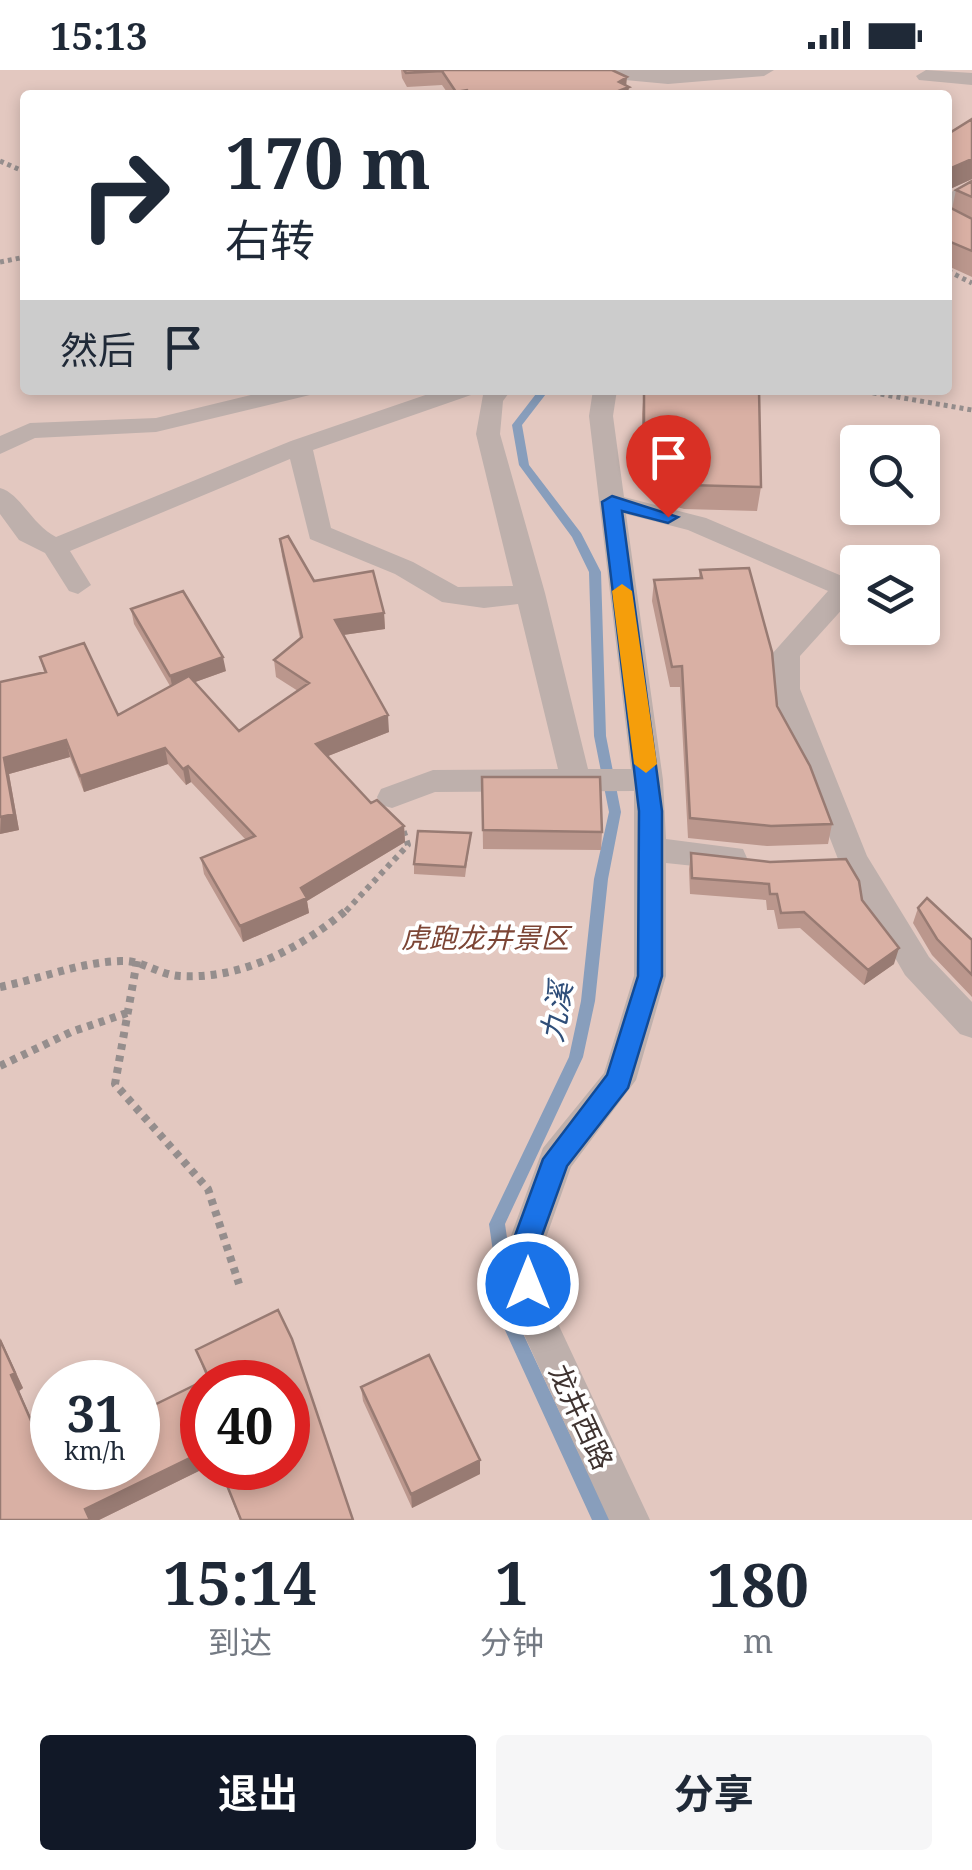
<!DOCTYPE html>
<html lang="zh">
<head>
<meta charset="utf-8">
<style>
	body { margin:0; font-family:"Noto Serif","Noto Sans SC",serif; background:#f6f6f7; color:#1f2937; height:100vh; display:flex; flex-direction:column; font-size:38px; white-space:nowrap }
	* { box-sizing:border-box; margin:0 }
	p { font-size:32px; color:#747a83 }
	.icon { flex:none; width:55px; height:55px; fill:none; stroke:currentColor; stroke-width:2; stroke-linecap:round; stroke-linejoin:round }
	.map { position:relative; height:1450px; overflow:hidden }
	.side { display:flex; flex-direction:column; background:#fff; flex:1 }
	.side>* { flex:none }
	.hud { position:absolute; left:20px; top:20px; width:932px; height:305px; border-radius:10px; box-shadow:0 5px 15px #0003; background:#fff; color:#1f2937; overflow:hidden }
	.controls { position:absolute; left:840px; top:355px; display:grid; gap:20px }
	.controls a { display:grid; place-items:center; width:100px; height:100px; border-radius:10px; background:#fff; box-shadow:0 5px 15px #0003; font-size:50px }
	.speed { position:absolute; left:30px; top:1290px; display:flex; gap:20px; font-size:50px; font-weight:700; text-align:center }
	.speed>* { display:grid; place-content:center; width:130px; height:130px; border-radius:50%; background:#fff; box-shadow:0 5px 15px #0003; line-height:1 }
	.speed small { font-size:25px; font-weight:400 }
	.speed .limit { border:15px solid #d22; background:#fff; color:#111 }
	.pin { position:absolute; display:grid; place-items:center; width:85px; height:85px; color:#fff; margin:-102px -42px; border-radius:50% 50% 50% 0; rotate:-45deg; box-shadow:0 0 10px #0007 }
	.pin .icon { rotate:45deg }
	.me { position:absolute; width:110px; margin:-55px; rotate:0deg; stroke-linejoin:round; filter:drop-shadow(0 0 8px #0008) }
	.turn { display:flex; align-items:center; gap:35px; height:210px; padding:0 40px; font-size:45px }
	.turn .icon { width:130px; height:130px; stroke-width:2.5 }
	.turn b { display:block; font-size:70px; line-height:85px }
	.then { display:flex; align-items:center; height:95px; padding:0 40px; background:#0003; gap:20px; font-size:38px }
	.eta { display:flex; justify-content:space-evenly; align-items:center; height:170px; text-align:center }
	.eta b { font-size:60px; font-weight:700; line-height:70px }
	.action { display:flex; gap:20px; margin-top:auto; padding:20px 40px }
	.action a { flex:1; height:115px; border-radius:10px; background:#111827; color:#fff; font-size:40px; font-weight:700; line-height:115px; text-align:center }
	.action a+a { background:#f6f6f7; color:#1f2937 }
	.status { display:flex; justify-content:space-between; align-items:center; height:70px; padding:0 50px; background:#fff; direction:ltr }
	.status svg { height:28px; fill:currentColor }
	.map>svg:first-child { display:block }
	.green { fill:#e3c8c0; fill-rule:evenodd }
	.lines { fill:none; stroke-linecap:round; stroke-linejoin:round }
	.stream { fill:#889ebc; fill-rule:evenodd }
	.path-far2 { stroke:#958e8d; stroke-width:5; stroke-dasharray:4 4; stroke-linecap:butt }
	.path-far1 { stroke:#958e8d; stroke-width:6; stroke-dasharray:5 5; stroke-linecap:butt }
	.path { stroke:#958e8d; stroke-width:8; stroke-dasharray:6 6; stroke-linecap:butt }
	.minor { fill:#beb0ac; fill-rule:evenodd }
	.wall { fill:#bb978d }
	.shaded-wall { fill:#987b73 }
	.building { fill:#d9b0a4; stroke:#987b73; stroke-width:2.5 }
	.route { fill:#1a73e8; stroke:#114b97; stroke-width:2.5 }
	.slow { fill:#f59e0b }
	.labels { text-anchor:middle; stroke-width:8; stroke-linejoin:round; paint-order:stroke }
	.park-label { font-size:28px; font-style:italic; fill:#7c4535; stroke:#fff }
	.street-label { font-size:28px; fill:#3f3330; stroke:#fff }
	.water-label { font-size:30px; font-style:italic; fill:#2f4e79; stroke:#fff }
</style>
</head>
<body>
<div class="status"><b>15:13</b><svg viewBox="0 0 49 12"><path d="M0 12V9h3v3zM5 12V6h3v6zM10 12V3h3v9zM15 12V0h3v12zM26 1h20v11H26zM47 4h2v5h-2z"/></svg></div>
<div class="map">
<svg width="972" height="1450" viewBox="0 0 972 1450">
	<rect width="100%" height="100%" fill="#fbfbfb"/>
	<path class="green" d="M0,0H972V1450H0ZM25,25H948V320H25ZM858,372H922V438H858ZM858,492H922V558H858ZM52,1312H138V1398H52ZM202,1312H288V1398H202Z"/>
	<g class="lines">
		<path class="stream" d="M539,320H549L522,355L529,395L581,463L601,502L606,666L621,742L608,809L595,931L583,987L505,1154L520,1257L610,1450H592L504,1258L489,1154L569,987L581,931L594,809L609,742L594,666L589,502L572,467L519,395L512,355Z"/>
		<path class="path-far2" d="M0,91L25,102
			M0,192L25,187
			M948,201L972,213
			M857,320L972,340"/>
		<path class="path-far1" d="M346,841L408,775L402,756"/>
		<path class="path" d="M137,891L115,1014L208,1119L239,1214
			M0,917C40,909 80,892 121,891C143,890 159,905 180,906C242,910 303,877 349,838
			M0,996L71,962L127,943"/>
		<path class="minor" d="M572,0H774L764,6L668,14L582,6Z
			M926,0L972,3V15L919,10L916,6Z
			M972,110V126L948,140V124Z
			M272,320H314L310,325L156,362L35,368L0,384V366L30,353L156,348Z
			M440,320H475L471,325L313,380L331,458L413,492L458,517L513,516L476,364L483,325L486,320H511L503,331L500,364L545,523L588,699H631L589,346L593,320H617L613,346L624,427L706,448L856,512V524L800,586V619L867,786L929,887L972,932V968L960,964L905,905L838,789L772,619V584L828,521L688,460L626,444L663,710L666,769L743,779L747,788L743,797L732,800L666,793V906L636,1010L571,1097L541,1182L553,1243L650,1450H609L515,1245L505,1182L543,1078L604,1003L634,906V721L435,722L392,738L381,735L377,727L381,719L433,700L558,699L518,534L484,538L442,532L395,504L310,469L290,389L70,481L91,515L78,524L69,521L45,483L19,470L0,444V418C20,423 32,455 56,467L291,371Z"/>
	</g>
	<path class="wall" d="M401,0H612L626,15L628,25H449L442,15L407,17L402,8Z
		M972,49V109L950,119L949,137L952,139L956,120L972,111V207L948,196V64Z
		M644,320L761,417L757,441L684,439L663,433L662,424L645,423L647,381H642V344Z
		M280,469L314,511L384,543L385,559L343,565L389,662L328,686L371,733L404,756L405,772L307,831L309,843L243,872L204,804L201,788L246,770L191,712L186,715L168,694L84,722L70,687L9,704L19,760L0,764V612L44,602L40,587L118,645L170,616L134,554L131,539L226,601L195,612L239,661L298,621L276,607L274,590L300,568L282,486Z
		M700,500L777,636L832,754L828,774L767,776L688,768L680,617H670L652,531L654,510L699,508Z
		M482,707L602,762L601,780L483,779Z
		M471,763L465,807L414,804V794Z
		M691,783L862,830L894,894L864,915L800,858L778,859L774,840H767L766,830L690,824L689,799Z
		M918,838L972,870V927L932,885L913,853Z
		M278,1240L292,1269L353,1450H240L219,1398H288V1312H202V1398H205L99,1450H0V1268L23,1318L19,1321L48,1386L52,1384V1398H138V1343L207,1309L196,1280Z
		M361,1317L480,1390V1404L412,1438L363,1331Z"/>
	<path class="shaded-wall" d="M627,7L626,18L629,17L628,25H608L619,12Z
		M467,20V25H456V22Z
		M972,89V109L948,120L951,98Z
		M384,543L385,559L336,566L335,550Z
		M223,587L226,601L173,620L170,606Z
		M388,645L389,662L318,690L316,674Z
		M66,670L70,687L9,704L19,760L0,764L4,688Z
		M165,678L168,694L84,722L80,706Z
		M188,696L191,712L186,715L183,699Z
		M404,756L405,772L307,831L309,843L243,872L240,856Z
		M899,878L894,894L864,915L868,900Z
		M0,1268L23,1318L19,1321L52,1397L11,1305Z
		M202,1382V1398H205L99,1450H90L85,1439Z
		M480,1390V1404L412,1438L411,1424Z"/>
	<path class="building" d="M404,0H612L627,7L619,12L629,17L608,25H471L467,20L456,22L442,1L406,3Z
		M972,49V89L951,98L949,137L972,149V181L948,171V64Z
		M972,111V127L956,120Z
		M644,320H759L761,417L687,415L665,410L664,401L647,400L649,357L644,358Z
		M288,466L314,511L373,501L384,543L335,550L388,645L316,674L371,733L377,730L404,756L301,818L307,828L240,856L201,788L255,766L188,696L183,699L165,678L80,706L66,670L4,688L14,744L0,747V612L46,602L40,587L84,573L118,645L189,606L239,661L309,613L274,590L302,567L280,469Z
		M749,498L772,582L777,636L810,696L832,754L771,756L690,748L682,596L672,597L654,510L702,508L700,500Z
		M183,521L223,587L170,606L131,539Z
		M482,707H600L602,762L483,760Z
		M418,761L471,763L465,797L414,794Z
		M691,783L770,792L846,789L859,811L862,830L899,878L868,900L804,842L781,843L777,824H770L769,814L692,808Z
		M927,828L972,870V905L937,869L918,838Z
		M278,1240L292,1269L353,1450H241L220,1398H288V1312H202V1382L85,1439L90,1450H0V1270L15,1303L11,1305L47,1387L52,1384V1398H138V1343L209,1308L196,1280Z
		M429,1285L480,1390L411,1424L361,1317Z"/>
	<path class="route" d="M612,426L678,447L668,453L622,441L662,741V906L628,1018L567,1096L536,1182L542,1214L538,1223L528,1227L518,1223L509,1182L543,1089L607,1005L638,906L639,741L602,432Z"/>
	<path class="slow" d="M622,514L632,521L657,694L646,703L634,694L612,521Z"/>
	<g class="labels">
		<g class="park-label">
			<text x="485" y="878">虎跑龙井景区</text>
		</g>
		<g class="street-label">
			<text transform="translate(581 1347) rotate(65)" y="10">龙井西路</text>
		</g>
		<g class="water-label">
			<text transform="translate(557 942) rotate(-80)" y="10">九溪</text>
		</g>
	</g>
</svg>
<div class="controls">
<a><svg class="icon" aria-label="search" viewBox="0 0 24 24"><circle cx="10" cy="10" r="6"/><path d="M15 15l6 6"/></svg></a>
<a><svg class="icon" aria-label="layers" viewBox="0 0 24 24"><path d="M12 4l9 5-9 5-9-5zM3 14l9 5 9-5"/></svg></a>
</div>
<div class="speed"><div>31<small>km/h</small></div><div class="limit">40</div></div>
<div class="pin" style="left:668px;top:447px;background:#d93025"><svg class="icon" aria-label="arrive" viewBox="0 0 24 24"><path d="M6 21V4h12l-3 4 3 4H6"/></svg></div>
<svg class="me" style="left:528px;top:1214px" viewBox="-20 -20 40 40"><circle r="17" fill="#1a73e8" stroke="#fff" stroke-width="3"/><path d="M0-11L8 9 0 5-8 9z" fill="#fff"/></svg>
<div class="hud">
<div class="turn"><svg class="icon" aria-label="right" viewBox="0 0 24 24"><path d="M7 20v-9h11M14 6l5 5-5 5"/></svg><div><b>170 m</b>右转</div></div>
<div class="then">然后<svg class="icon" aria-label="arrive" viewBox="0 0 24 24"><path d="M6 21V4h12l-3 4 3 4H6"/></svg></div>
</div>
</div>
<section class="side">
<div class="eta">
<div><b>15:14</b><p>到达</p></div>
<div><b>1</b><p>分钟</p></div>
<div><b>180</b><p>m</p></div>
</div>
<div class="action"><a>退出</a><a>分享</a></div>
</section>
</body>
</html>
